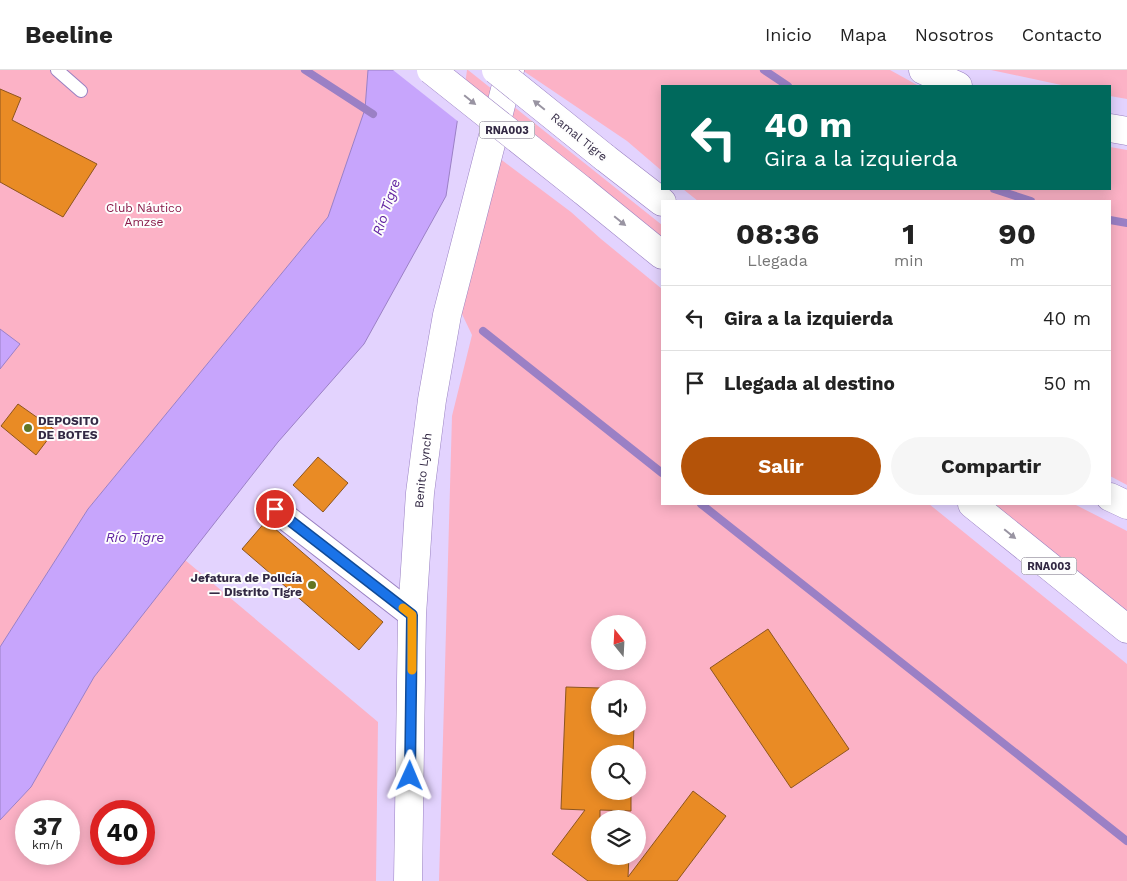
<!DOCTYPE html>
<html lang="es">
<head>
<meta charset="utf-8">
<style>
	body { margin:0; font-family:"Work Sans",sans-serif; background:#f6f6f6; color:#222; height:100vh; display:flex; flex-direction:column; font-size:19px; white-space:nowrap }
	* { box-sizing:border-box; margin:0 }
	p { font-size:16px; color:#767676 }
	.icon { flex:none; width:28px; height:28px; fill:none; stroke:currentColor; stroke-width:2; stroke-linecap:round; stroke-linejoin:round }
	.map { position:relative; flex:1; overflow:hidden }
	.details { position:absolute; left:661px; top:130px; width:450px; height:305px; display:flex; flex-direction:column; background:#fff; border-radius:0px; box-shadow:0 2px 12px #0003 }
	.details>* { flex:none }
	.banner { position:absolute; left:661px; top:15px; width:450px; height:105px; border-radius:0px; box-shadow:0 2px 12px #0003; background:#00695c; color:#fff; overflow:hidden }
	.needle { width:32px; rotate:342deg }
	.buttons { position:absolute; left:591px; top:545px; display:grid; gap:10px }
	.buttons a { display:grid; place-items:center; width:55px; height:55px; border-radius:50%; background:#fff; box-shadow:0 2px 12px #0003; font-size:25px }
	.speed { position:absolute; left:15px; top:730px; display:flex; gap:10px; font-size:25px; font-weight:700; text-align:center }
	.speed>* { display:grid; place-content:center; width:65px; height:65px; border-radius:50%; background:#fff; box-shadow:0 2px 12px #0003; line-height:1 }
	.speed small { font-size:12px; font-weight:400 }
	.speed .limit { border:8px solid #d22; background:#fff; color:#111 }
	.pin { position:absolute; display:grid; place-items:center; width:42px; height:42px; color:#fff; margin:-21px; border:2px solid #fff; border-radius:50%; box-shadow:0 1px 5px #0007 }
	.me { position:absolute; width:55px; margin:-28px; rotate:1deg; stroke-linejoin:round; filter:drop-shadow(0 0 4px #0008) }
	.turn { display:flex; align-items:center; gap:18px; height:105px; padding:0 20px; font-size:22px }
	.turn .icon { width:65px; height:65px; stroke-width:2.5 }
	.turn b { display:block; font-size:35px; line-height:42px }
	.eta { display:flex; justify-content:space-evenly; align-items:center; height:85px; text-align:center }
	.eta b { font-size:30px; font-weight:700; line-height:35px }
	.primary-button { display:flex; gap:10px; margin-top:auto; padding:10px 20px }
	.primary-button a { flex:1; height:58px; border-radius:30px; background:#b45309; color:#fff; font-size:20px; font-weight:700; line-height:58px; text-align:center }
	.primary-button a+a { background:#f6f6f6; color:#222 }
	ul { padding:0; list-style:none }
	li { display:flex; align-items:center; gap:15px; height:65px; padding:0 20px; border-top:1px solid #e0e0e0 }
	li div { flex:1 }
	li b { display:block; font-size:19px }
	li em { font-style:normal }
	header { display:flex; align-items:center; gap:30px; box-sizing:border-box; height:70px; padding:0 25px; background:#fff; border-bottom:1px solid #e0e0e0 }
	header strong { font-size:24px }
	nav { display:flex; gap:28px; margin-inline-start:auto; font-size:18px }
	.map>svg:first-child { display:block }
	.green { fill:#fcb2c6; fill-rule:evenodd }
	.water { fill:#c7a5fc; stroke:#9b80c5 }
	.pier { fill:#e3d3fe }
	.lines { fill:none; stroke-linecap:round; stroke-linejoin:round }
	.stream { stroke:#9b80c5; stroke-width:8 }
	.building { fill:#e98b25; stroke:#8d551e }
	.service-casing { stroke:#9980c2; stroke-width:14 }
	.minor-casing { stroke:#9980c2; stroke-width:27 }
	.tertiary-casing { stroke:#9980c2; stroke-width:29 }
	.motorway-casing { stroke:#9980c2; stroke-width:29 }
	.service { stroke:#fff; stroke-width:12 }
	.minor { stroke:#fff; stroke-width:25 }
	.tertiary { stroke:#fff; stroke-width:28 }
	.motorway { stroke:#fff; stroke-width:28 }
	.motorway-bridge-casing { stroke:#9980c2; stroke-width:29; stroke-linecap:butt }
	.motorway-bridge { stroke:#fff; stroke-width:28 }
	.oneway { fill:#9994a2 }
	.route-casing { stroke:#114b97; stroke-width:12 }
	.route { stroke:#1a73e8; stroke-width:9 }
	.slow { stroke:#f59e0b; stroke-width:9 }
	.poi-dot { fill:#637624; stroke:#fdfdfd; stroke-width:2 }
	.labels { text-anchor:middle; stroke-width:4; stroke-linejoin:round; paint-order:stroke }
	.shield { fill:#fdfdfd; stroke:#70697c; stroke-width:1 }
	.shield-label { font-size:11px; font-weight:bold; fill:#332944 }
	.street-label { font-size:12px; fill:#332944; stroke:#fdfdfd }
	.park-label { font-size:12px; fill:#881948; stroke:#fdfdfd }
	.poi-label { font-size:12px; font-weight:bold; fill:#332944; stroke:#fdfdfd; text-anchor:start }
	.water-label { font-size:14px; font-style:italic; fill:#6326a2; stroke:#fdfdfd }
</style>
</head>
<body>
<header>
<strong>Beeline</strong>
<nav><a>Inicio</a><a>Mapa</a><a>Nosotros</a><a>Contacto</a></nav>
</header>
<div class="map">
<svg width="1127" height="811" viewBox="0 0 1127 811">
	<rect width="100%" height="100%" fill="#e3d3fe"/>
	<path class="green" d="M0,0H368L365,39L328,147L88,439L0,577Z
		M450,0H468L662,155V169Z
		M522,0H890L919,16H662V101L627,71Z
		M991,0H1127V29L1110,26V16H1066Z
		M1110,77L1127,80V415L1110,406V131H698L683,119H1110Z
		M499,88L571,142L601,169L662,219V434H929L1127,594V811H439L452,346L472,265L461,242ZM600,554H638V591H600ZM600,619H638V656H600ZM600,684H638V721H600ZM600,749H638V786H600Z
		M992,434H1074L1127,461V544Z
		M185,490L378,652L376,811H0V750L31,717L94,607ZM26,741H69V784H26ZM101,741H144V784H101Z"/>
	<path class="water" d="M368,0H465L446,126L364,274L278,372L94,607L31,717L0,750V577L88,439L328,147L365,39Z
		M0,259L20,274L0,299Z"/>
	<path class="pier" d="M393,0H467L460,53Z"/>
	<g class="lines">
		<path class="stream" d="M305,0L373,44
			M764,0L788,16
			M994,119L1031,131
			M1110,150L1127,153
			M483,261L662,403
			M701,434L1127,771"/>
	</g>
	<path class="building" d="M0,19L21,28L12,50L97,94L63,147L0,112Z
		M18,334L55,360L36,385L1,356Z
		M318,387L348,413L323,442L293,415Z
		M266,451L383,552L359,580L242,479Z
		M768,559L849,679L791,718L710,598Z
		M566,617L600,618V656H634L633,684H600V721H631V741L600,740V786H629L628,807L693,721L726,746L677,811H588L552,784L585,740L561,739Z"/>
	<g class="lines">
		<defs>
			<path id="service" d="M57,0L81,21"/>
			<path id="minor" d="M275,439L412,545"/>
			<g id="tertiary">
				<path d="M923,0L958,16"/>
				<path d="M1110,58L1127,61"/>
				<path id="s1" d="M408,811L412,545L420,423L432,330L447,245L510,0"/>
			</g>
			<path id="motorway" d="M604,87L662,132
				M582,120L662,185
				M1110,427L1127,435
				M972,434L1127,559"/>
		</defs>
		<use href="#service" class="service-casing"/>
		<use href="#minor" class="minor-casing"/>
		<use href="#tertiary" class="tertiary-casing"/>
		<use href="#motorway" class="motorway-casing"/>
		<use href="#service" class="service"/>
		<use href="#minor" class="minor"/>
		<use href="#tertiary" class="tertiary"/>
		<use href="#motorway" class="motorway"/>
		<defs>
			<path id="motorway-bridge" d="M431,0L582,120
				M496,0L604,87"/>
		</defs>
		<use href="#motorway-bridge" class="motorway-bridge-casing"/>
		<use href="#motorway-bridge" class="motorway-bridge"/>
	</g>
	<defs><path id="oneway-solid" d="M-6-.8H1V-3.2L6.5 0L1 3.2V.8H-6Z" transform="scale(1.25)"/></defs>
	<g class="oneway">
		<use href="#oneway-solid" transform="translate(470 30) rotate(39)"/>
		<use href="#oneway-solid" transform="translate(539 35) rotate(-141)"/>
		<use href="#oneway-solid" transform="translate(620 151) rotate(39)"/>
		<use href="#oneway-solid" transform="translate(1010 464) rotate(39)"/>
	</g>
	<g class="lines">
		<defs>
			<path id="route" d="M275,439L412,545L410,706"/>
		</defs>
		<use href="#route" class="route-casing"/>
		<use href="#route" class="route"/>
		<path class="slow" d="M403,538L412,545V600"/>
	</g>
	<g class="poi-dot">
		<circle cx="28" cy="358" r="5"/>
		<circle cx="312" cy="515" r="5"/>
	</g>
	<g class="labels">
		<g class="shield">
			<rect x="479.5" y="51.5" width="55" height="17" rx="4"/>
			<rect x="1021.5" y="487.5" width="55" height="17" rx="4"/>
		</g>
		<g class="shield-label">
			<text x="507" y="64">RNA003</text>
			<text x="1049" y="500">RNA003</text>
		</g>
		<g class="street-label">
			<text transform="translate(579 67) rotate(39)" y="4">Ramal Tigre</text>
			<text dy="4" stroke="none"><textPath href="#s1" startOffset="411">Benito Lynch</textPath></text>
		</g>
		<g class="park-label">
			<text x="144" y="142">Club Náutico<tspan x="144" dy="14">Amzse</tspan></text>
		</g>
		<g class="poi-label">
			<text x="38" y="355">DEPOSITO<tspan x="38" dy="14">DE BOTES</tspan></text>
			<text x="302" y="512" text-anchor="end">Jefatura de Policía<tspan x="302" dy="14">— Distrito Tigre</tspan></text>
		</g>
		<g class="water-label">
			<text transform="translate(386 137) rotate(-71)" y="5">Río Tigre</text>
			<text x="135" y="472">Río Tigre</text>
		</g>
	</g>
</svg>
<div class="buttons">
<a><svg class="needle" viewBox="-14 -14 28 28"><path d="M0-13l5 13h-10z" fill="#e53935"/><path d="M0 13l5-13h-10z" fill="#767676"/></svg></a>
<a><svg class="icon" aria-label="sound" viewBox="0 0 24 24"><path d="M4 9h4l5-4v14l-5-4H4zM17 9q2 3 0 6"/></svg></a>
<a><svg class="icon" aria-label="search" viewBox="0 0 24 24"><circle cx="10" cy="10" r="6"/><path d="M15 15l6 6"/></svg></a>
<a><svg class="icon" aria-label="layers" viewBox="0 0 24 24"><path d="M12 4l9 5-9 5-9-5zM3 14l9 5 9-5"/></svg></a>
</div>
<div class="speed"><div>37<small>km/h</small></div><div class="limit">40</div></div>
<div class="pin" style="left:275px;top:439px;background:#d93025"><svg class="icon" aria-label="arrive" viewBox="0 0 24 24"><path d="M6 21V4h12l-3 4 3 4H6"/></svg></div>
<svg class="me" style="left:410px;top:706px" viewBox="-20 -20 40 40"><path d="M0-17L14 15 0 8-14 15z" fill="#1a73e8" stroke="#fff" stroke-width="4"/></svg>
<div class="banner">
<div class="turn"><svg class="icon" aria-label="left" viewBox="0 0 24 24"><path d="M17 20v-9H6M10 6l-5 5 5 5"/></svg><div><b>40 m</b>Gira a la izquierda</div></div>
</div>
<section class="details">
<div class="eta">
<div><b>08:36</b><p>Llegada</p></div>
<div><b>1</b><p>min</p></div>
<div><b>90</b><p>m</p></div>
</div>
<ul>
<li><svg class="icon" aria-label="left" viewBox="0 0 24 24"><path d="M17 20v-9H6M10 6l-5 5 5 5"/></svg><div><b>Gira a la izquierda</b></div><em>40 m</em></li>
<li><svg class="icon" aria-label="arrive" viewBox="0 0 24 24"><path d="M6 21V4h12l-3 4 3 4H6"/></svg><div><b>Llegada al destino</b></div><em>50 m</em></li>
</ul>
<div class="primary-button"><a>Salir</a><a>Compartir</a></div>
</section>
</div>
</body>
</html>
